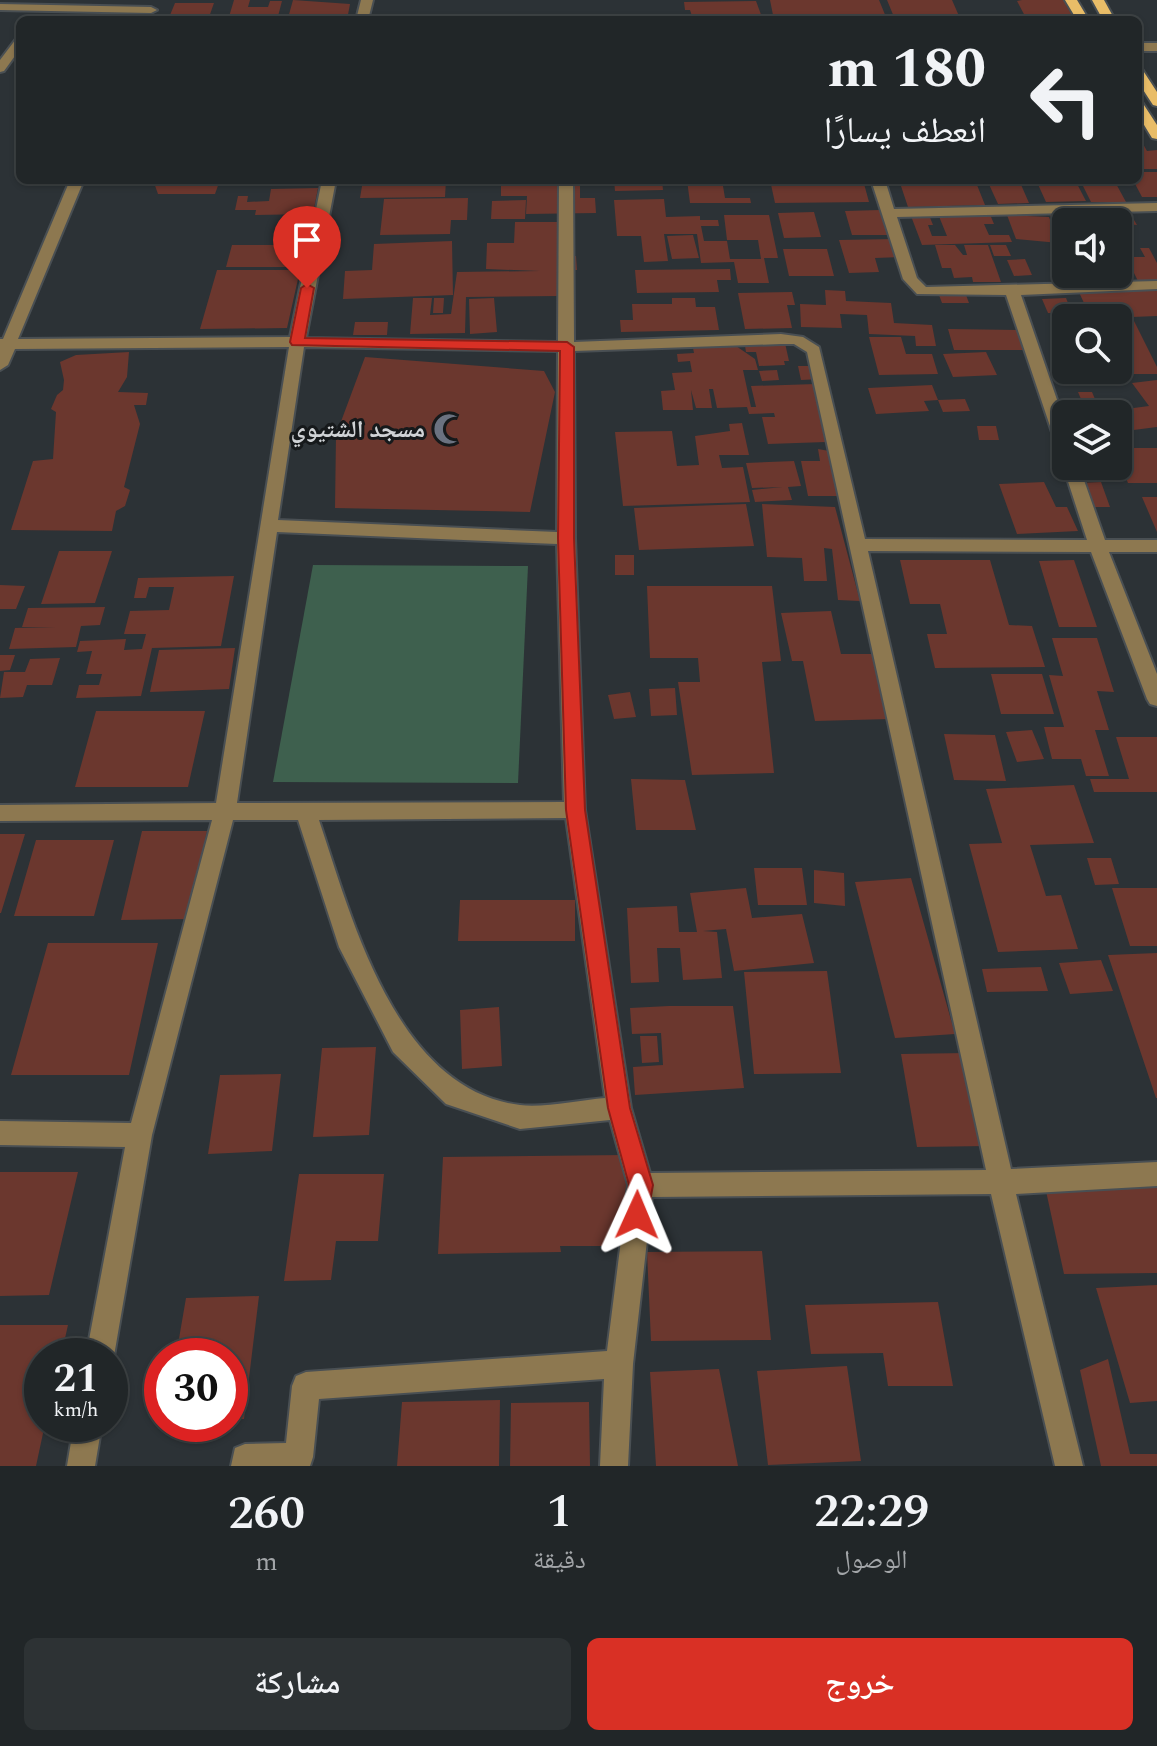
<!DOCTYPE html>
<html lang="ar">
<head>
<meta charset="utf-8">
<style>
	body { margin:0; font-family:Spectral,"Noto Naskh Arabic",serif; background:#2d3234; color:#f1f3f6; direction:rtl; height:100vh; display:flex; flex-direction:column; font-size:30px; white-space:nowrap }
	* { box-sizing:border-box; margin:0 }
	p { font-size:26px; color:#a2a5a8 }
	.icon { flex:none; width:44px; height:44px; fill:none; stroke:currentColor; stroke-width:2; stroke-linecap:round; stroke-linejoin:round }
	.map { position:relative; height:1466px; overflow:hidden; direction:ltr }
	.side { display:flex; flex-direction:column; background:#212628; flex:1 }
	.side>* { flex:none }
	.guide { position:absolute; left:16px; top:16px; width:1126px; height:168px; border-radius:12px; box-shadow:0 2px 6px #0004,0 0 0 2px #3e4345; direction:rtl; background:#212628; color:#f1f3f6; overflow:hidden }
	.tools { position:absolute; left:1052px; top:208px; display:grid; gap:16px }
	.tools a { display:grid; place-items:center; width:80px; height:80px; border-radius:12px; background:#212628; box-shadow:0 2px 6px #0004,0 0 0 2px #3e4345; font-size:40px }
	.speed { position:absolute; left:24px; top:1338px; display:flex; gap:16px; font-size:40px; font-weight:700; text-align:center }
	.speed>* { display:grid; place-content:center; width:104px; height:104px; border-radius:50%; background:#212628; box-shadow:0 2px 6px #0004,0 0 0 2px #3e4345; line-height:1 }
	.speed small { font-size:20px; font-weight:400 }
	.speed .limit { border:12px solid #d22; background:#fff; color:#111 }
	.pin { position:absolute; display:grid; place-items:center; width:68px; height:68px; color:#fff; margin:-82px -34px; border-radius:50% 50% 50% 0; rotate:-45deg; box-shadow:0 0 8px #0007 }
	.pin .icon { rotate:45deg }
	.me { position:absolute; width:88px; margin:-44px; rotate:1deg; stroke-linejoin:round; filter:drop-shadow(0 0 6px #0008) }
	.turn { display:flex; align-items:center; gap:28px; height:168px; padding:0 24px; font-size:36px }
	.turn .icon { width:104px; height:104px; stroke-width:2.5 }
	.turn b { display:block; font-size:56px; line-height:68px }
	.eta { display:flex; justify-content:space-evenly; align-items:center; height:136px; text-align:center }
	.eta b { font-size:48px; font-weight:600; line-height:56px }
	.button { display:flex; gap:16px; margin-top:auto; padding:16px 24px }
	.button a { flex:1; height:92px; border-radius:12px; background:#d93025; color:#fff; font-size:32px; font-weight:600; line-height:92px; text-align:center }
	.button a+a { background:#2d3234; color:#f1f3f6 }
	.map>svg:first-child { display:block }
	.green { fill:#3e604e }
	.building { fill:#6b372e }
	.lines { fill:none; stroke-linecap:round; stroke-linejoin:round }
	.minor-casing { stroke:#494f53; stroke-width:4 }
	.major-casing { stroke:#494f53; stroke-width:4 }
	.minor { fill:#8d7850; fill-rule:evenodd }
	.major { fill:#e9bd68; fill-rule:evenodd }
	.route { fill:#d93025; stroke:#8d1f18; stroke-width:2 }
	.labels { text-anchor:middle; stroke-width:6; stroke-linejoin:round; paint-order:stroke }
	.poi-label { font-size:24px; font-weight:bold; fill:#cfd2d5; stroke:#16191b; text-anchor:end }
</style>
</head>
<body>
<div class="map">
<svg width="1157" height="1466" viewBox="0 0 1157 1466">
	<rect width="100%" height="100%" fill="#2c3236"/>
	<path class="green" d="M313,565L528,566L518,783L273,782Z"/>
	<path class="building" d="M234,0H250L248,7H268L270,1H282L277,20H228Z
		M293,0L350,4L347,20L288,18Z
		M770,0H879L886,17L838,18L837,14L773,15Z
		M887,0H952L959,16L894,17Z
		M1022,0H1069L1072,5H1066L1074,18H1026L1017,1Z
		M756,1L763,20H689L688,16H692L690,10H685L684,2Z
		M175,3H214L208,20H168Z
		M1138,135L1147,151L1157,150V169H1143L1138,161Z
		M1138,172H1157V197H1142L1133,180H1138Z
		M153,180H220L215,194H158Z
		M363,180H446L445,197L360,198Z
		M614,180H662L663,190L615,191Z
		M687,180H722L725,198H750L751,203H690Z
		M770,180H863L869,202L775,203Z
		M899,180H975L985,205L908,207Z
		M987,180H1019L1029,203L998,204Z
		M1036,180H1075L1086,201L1046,202Z
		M1080,180H1114L1126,202H1091Z
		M580,181V198H595L596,213L526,214L527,196H501V182Z
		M318,188L313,214L255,215L256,210H235L238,196H248L247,202L269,201L271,189Z
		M468,198L467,220H451L450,234L380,235L384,199Z
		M664,199L666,217L700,216V220H718L719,226H701L704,241H727L730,259H761L758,240H727L724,215H769L778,258H764L769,283H738L734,262L701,263L697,234H664L668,261L644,262L641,236H617L614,200Z
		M526,200L525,219H491L492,201Z
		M880,210L888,235H852L845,211Z
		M1128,210L1137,225L1104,222L1098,211Z
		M814,212L821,237L784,238L778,213Z
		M989,212L994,224H984L989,235H1009L1012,242L922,245L911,216L929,215L933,225H928L932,236H947L938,214Z
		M1076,214L1077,217L1091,215L1095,222H1066V233H1059L1050,215Z
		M1007,215L1049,217L1059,243L1016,239Z
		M515,222H565L564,256H576L577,270H560V296L466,297L465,333L410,334L413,298H432L430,315L451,314L457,272L540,271L486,269L487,243H514Z
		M693,235L699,258L672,259L667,236Z
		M896,239L902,257L875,258L879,272L849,273L839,240Z
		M452,241L453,295L343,299L345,271L372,270L374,244Z
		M232,245H291L286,267H226Z
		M935,245H955L963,255H967L964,245H988L1001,282H973L972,277L954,278L951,268H942Z
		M990,245H1006L1011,256H994Z
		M1140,248H1149L1157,263V281H1138L1126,257H1145Z
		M783,249H827L834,276H789Z
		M1025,259L1032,275L1014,276L1007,260Z
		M1118,262L1127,280L1093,281L1090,274H1118Z
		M730,269L731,280H717L719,292L637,293L635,270Z
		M217,270H300L287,328L200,329Z
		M1157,286V316L1132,317L1157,367V374H1123L1118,365V318H1091L1077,288Z
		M825,290L845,291L846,301L891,303L894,323L932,325L936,346H916L915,336L869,334L867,315L840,314L842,328L801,327L800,304L826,305Z
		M792,292L795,305H787L792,328L745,329L738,293Z
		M939,295H966L969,303H942Z
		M434,298H444L443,313H433Z
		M494,298L497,332L470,334L469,299Z
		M672,298H695L696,307H715L719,330L621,332L620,320H633L632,304H672Z
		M1066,298L1072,313H1048L1042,299Z
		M355,322H388L387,335H353Z
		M1066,323V354H1063L1050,324Z
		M948,329L1022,330L1028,350H954Z
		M869,337H901L906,354H932L938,374L879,375Z
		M785,343L789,361H784L785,365L759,366L756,352H746L745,346Z
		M736,346L755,359L758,370H743L751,407H756L751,386L816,384L830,437H825L826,442L768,444L762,417H775L774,413L749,414L747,407L717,408L713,389H709L712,408H696L691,390L693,410H663L661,391L675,390L672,373L692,372L690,361L678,362L677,354L694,353L693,348Z
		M129,352L127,377L118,392L148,393L146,405H134L140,424L124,487L130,490L125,506L116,511L112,531L11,530L33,461L53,459L56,412L51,409L57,395L63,390L64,380L60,362L76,355Z
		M986,352L997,375L953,377L943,354Z
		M365,357L544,371L555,392L530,512L335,508L336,435Z
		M798,366H819L822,379L801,380Z
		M777,370L779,380L762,381L759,371Z
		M1157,380V427L1118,432V419L1132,417L1126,409L1149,406L1132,383Z
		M932,385L938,400L924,401L929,411L876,414L868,388Z
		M1078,392H1092L1100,411H1086Z
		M965,399L970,411L943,412L938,400Z
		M742,423L749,455H719L722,468L743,467L750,502L623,506L615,432L672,431L677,466L699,465L695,436L730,431L729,424Z
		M977,426H996L999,440H979Z
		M1118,448H1157V483H1128L1118,458Z
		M818,449L829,451L841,496H808L801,461H820Z
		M794,461L801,486L788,487L792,500L755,502L752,490L783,487L752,488L746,463Z
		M1044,482L1056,507H1067L1078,531L1017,534L999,484Z
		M1101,482L1110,507H1090L1081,483Z
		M1142,497H1157V532Z
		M746,504L754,546L639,550L634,508Z
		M762,504L835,507L860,601L838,600L832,549L824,548L827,581H804L802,558L767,557Z
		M59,551H112L95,603L41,604Z
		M615,555H634V575H615Z
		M900,560H990L1009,625L1032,626L1045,667L935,668L927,634H947L940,604H910Z
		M1074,560L1097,627H1059L1039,561Z
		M234,576L221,646L152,648L141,696L76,698L79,685H99L102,674H86L92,651L77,652L80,641L126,639L124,650L142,649L146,634H124L130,611L169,610L174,587H149L146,598H134L138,578Z
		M0,585L25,586L16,609H0Z
		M647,586H772L781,661L762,662L774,773L692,775L678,682H700L698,658H650Z
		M105,607L100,625L81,626L76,647L9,649L15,628L55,627H22L28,608Z
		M831,611L841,654H875L890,719L815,721L803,661H792L781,613Z
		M1052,638H1097L1114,692L1097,691L1109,730H1095L1109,776H1086L1081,759H1052L1044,727H1064L1049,675L1063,676Z
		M235,648L229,689L150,692L159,650Z
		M0,655H15L10,670L0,671Z
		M60,658L52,685H27L23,697L0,698L4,672H25L30,659Z
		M991,674H1042L1054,714H1001Z
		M675,688L677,715L651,716L649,689Z
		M630,692L636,717L614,719L608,695Z
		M96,711H205L188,787H75Z
		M1032,730L1044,759L1017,762L1006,732Z
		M944,734L995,735L1006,781L954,780Z
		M1116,737H1157V792H1094L1090,779H1129Z
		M631,779L685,780L696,830H636Z
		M1074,785L1094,843L1030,845L1046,896L1061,895L1078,949L998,952L969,844L1002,843L986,789Z
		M142,831H207L188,919L121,920Z
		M0,834H25L1,913H0Z
		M36,840H114L94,916H14Z
		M1087,858H1111L1119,884L1095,885Z
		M754,868H802L807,905H758Z
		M814,870L844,873L845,906L814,903Z
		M911,878L955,1034L895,1038L855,882Z
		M746,888L752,918L802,914L814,963L734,971L726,929L703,931L717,932L722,978L683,980L680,948H657L659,982L631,983L627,908L677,906L679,932H697L690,893Z
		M1112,888H1157V946H1130Z
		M460,900H575V941H458Z
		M48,943H158L129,1075H11Z
		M1157,953V1098H1156L1108,955Z
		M1101,960L1113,991L1070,994L1059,963Z
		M1041,967L1048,991L987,992L982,969Z
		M827,971L841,1073L754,1074L744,972Z
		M669,1006H733L744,1088L635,1095L633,1067L663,1065L661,1033L632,1034L630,1008Z
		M499,1007L502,1066L462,1069L460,1010Z
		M640,1036H657L659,1062L642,1063Z
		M376,1047L369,1135L313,1137L322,1048Z
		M967,1053L987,1146L917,1147L901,1054Z
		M281,1074L272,1151L208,1154L220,1075Z
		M625,1155L628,1246H560L561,1252L438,1254L443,1157Z
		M0,1172H78L49,1295L0,1296Z
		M299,1174H384L378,1241H336L331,1280L284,1281Z
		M1157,1186V1273L1064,1274L1046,1191Z
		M762,1251L771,1340L651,1341L647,1252Z
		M1157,1285V1401L1130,1403L1096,1288Z
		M259,1296L244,1419H230V1356H176L186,1298Z
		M938,1302L953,1386H888L883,1353L811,1354L805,1305Z
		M0,1325H68L61,1356H42V1424H45L36,1466H0Z
		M1108,1359L1130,1454H1157V1466H1101L1080,1370Z
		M847,1366L861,1461L768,1465L757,1371Z
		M719,1369L738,1466H656L650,1372Z
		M500,1400L499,1466H397L402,1402Z
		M589,1402L590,1466H510L511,1403Z"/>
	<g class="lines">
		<defs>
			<path id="minor" d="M361,0H373L368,20H356Z
				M0,4L151,7L157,10L151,13L0,10Z
				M20,37V49L4,71L0,72V60L16,39Z
				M1138,43H1157V51H1138Z
				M70,180H84L18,339L290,337L322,180H336L306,338L558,342L559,180H573L574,342L781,334L803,337L819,347L865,539L1087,540L1063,466L1066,462V466H1079L1105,540H1157V552H1109L1157,674V706L1150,704L1147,699L1091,552L868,551L1011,1169L1157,1162V1186L1016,1194L1083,1466H1055L991,1194L652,1197L633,1364L628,1466H600L604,1379L319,1399L313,1457L310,1466H231L235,1448L245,1444L286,1443L292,1386L296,1376L306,1372L607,1351L628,1185L610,1120L520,1129L446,1104L393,1052L339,947L298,820H233L152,1135L114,1356L110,1365V1356H86L125,1147L0,1145V1121L131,1123L212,820L0,821V805L216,803L289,347L15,349L8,365L0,370V339H3ZM781,344H794L807,352L986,1170L650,1173L631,1108L585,810L575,538L574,351ZM304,347L558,351L557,532L278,520ZM277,532L557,544L564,802L237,803ZM566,818L605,1098C580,1100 544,1108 520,1105C396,1090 352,919 319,820Z
				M871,180H885L894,209L1157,203V211L897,217L917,278L926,287L1157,281V289L1021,295L1066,426V455L1058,450L1006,295L917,294L903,279Z
				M74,1424H102L95,1466H67Z"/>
			<path id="major" d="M1065,0H1077L1089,20H1077Z
				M1092,0H1104L1115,20H1103Z
				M1138,68L1142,69L1157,92V106L1153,105L1138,82Z
				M1138,101L1142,102L1157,125V139L1152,138L1138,115Z"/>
		</defs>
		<use href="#minor" class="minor-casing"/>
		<use href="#major" class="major-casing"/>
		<use href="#minor" class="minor"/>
		<use href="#major" class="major"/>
	</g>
	<path class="route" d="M307,284L314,288L305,338L567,342L574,347V538L585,810L630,1108L653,1185L646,1223L637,1226L629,1223L626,1215L629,1185L608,1108L566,810L558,538L560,351L292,345L290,342L301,288Z"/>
	<defs>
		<symbol id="mosque-bare" viewBox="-9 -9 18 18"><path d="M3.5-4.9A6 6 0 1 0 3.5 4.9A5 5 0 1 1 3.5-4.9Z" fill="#6b7280" stroke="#16191b" stroke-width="2.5" paint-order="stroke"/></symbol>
	</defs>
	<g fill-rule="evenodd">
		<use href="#mosque-bare" x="427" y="407" width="44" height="44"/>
	</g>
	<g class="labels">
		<g class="poi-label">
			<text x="425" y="437">مسجد الشتيوي</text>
		</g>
	</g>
</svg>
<div class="tools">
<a><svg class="icon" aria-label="sound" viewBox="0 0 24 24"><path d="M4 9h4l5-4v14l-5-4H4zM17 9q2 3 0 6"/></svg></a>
<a><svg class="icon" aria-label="search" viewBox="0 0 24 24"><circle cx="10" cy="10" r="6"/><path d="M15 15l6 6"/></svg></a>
<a><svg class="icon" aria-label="layers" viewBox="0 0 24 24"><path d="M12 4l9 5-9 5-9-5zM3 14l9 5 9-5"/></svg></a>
</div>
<div class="speed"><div>21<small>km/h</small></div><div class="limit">30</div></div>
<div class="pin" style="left:307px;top:288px;background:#d93025"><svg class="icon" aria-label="arrive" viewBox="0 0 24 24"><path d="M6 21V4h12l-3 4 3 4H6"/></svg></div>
<svg class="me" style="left:637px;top:1215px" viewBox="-20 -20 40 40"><path d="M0-17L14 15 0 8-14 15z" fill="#d93025" stroke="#fff" stroke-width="4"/></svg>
<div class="guide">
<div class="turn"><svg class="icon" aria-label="left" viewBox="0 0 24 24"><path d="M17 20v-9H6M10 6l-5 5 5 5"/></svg><div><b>180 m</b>انعطف يسارًا</div></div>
</div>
</div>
<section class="side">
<div class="eta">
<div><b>22:29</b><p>الوصول</p></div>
<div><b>1</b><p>دقيقة</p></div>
<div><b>260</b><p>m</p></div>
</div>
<div class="button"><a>خروج</a><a>مشاركة</a></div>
</section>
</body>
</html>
